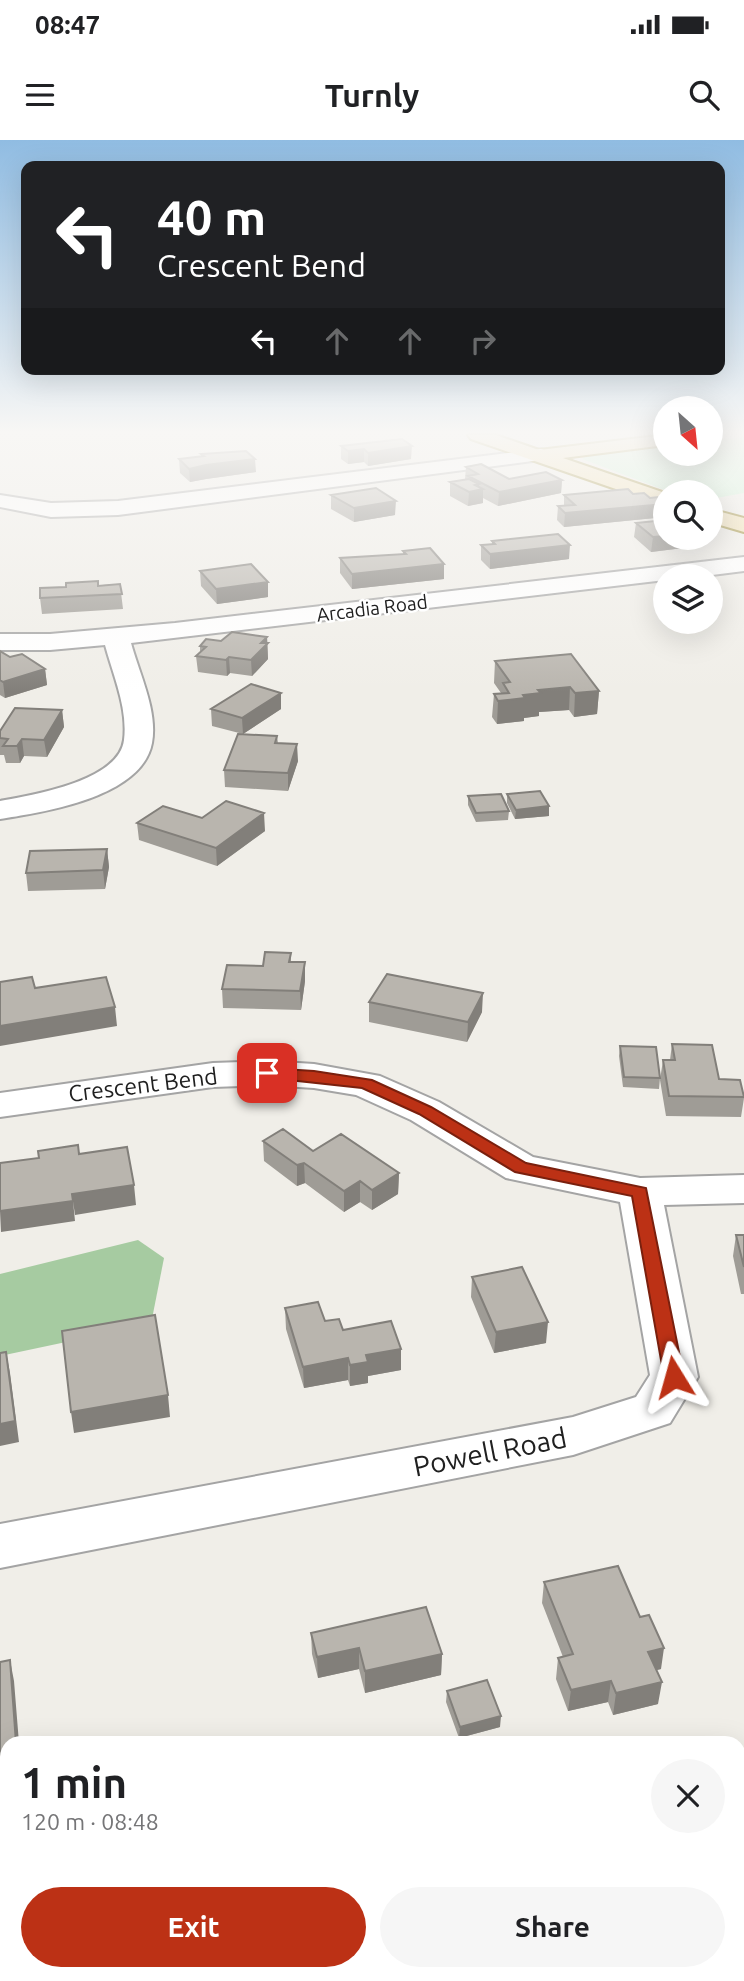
<!DOCTYPE html>
<html lang="en">
<head>
<meta charset="utf-8">
<style>
	body { margin:0; font-family:Ubuntu,sans-serif; background:#f6f6f6; color:#202124; height:100vh; display:flex; flex-direction:column; font-size:26px; white-space:nowrap }
	* { box-sizing:border-box; margin:0 }
	p { font-size:23px; color:#757577 }
	.icon { flex:none; width:38px; height:38px; fill:none; stroke:currentColor; stroke-width:2; stroke-linecap:round; stroke-linejoin:round }
	.map { position:relative; flex:1; overflow:hidden }
	.panel { position:absolute; left:0px; top:1596px; width:746px; height:245px; display:flex; flex-direction:column; background:#fff; border-radius:21px 21px 0 0; box-shadow:0 7px 28px #0002 }
	.panel>* { flex:none }
	.top-card { position:absolute; left:21px; top:21px; width:704px; height:214px; border-radius:14px; box-shadow:0 7px 28px #0002; background:#202124; color:#fff; overflow:hidden }
	.needle { width:46px; rotate:153deg }
	.controls { position:absolute; left:653px; top:256px; display:grid; gap:14px }
	.controls a { display:grid; place-items:center; width:70px; height:70px; border-radius:50%; background:#fff; box-shadow:0 7px 28px #0002; font-size:35px }
	.pin { position:absolute; display:grid; place-items:center; width:60px; height:60px; color:#fff; margin:-30px; border-radius:14px; box-shadow:0 4px 10px #0006 }
	.me { position:absolute; width:77px; margin:-38px; rotate:352deg; stroke-linejoin:round; filter:drop-shadow(0 0 5px #0008) }
	.turn { display:flex; align-items:center; gap:24px; height:147px; padding:0 21px; font-size:32px }
	.turn .icon { width:91px; height:91px; stroke-width:2.5 }
	.turn b { display:block; font-size:49px; line-height:60px }
	.lanes { display:flex; align-items:center; height:66px; padding:0 21px; background:#0003; justify-content:center; gap:35px; direction:ltr }
	.lanes .off { opacity:.35 }
	.round { display:grid; place-items:center; flex:none; width:74px; height:74px; border-radius:37px; background:#f6f6f6 }
	.headline { display:flex; align-items:center; justify-content:space-between; height:119px; padding:0 21px }
	h1 { font-size:42px; font-weight:700; line-height:52px }
	.cta { display:flex; gap:14px; margin-top:auto; padding:14px 21px }
	.cta a { flex:1; height:80px; border-radius:42px; background:#bc3115; color:#fff; font-size:28px; font-weight:700; line-height:80px; text-align:center }
	.cta a+a { background:#f6f6f6; color:#202124 }
	.status { display:flex; justify-content:space-between; align-items:center; height:49px; padding:0 35px; background:#fff; direction:ltr }
	.status svg { height:19px; fill:currentColor }
	header { display:flex; justify-content:space-between; align-items:center; height:91px; padding:0 21px; background:#fff; font-size:32px; font-weight:700 }
	.map>svg:first-child { display:block }
	.forest { fill:#a6cba1 }
	.park { fill:#caf4d5 }
	.lines { fill:none; stroke-linecap:round; stroke-linejoin:round }
	.minor-casing { stroke:#a4a4a4; stroke-width:4 }
	.major-casing { stroke:#8d7810; stroke-width:4 }
	.minor { fill:#fff; fill-rule:evenodd }
	.major { fill:#f3dfaa; fill-rule:evenodd }
	.wall { fill:#9f9c96 }
	.shaded-wall { fill:#827f7a }
	.building { fill:#b9b5ae; stroke:#827f7a; stroke-width:2 }
	.route { fill:#bc3115; stroke:#7a200e; stroke-width:2 }
	.labels { text-anchor:middle; stroke-width:5; stroke-linejoin:round; paint-order:stroke }
	.far-street-label { font-size:19px; fill:#202020; stroke:#fff }
	.street-label { font-size:23px; fill:#202020; stroke:#fff }
	.near-street-label { font-size:28px; fill:#202020; stroke:#fff }
</style>
</head>
<body>
<div class="status"><b>08:47</b><svg viewBox="0 0 49 12"><path d="M0 12V9h3v3zM5 12V6h3v6zM10 12V3h3v9zM15 12V0h3v12zM26 1h20v11H26zM47 4h2v5h-2z"/></svg></div>
<header><svg class="icon" aria-label="menu" viewBox="0 0 24 24"><path d="M4 6h16M4 12h16M4 18h16"/></svg>Turnly<svg class="icon" aria-label="search" viewBox="0 0 24 24"><circle cx="10" cy="10" r="6"/><path d="M15 15l6 6"/></svg></header>
<div class="map">
<svg width="744" height="1841" viewBox="0 0 744 1841">
	<rect width="100%" height="100%" fill="#f0eee8"/>
	<path class="forest" d="M138,1100L164,1118L151,1184L0,1216V1134Z"/>
	<path class="park" d="M744,297V353L711,359L710,352H670L582,319L590,313L665,305V313H710L711,300Z"/>
	<g class="lines">
		<defs>
			<path id="minor" d="M541,309L548,311L551,315L548,319L118,375L51,377L0,367V355L51,363L118,361Z
				M744,417V431L704,436H665V440L131,503C139,533 158,571 152,603C142,657 45,672 0,679V661C33,655 119,641 124,600C128,568 113,535 105,505L50,510H0V494H50L175,483Z
				M267,921L314,924L380,936L439,962L533,1017L640,1038L744,1035V1063L664,1065L698,1237L670,1283L573,1315L0,1428V1384L573,1277L636,1257L650,1235L620,1062L506,1038L411,980L356,955L314,948L267,945L213,947L0,977V953L213,923Z"/>
			<path id="major" d="M468,295H496L539,310L665,295V305L563,318L665,353V366L471,299Z
				M710,369L744,378V392L710,382Z"/>
		</defs>
		<use href="#minor" class="minor-casing"/>
		<use href="#major" class="major-casing"/>
		<use href="#minor" class="minor"/>
		<use href="#major" class="major"/>
	</g>
	<path class="wall" d="M402,299L411,319L368,326L364,322L348,324L341,319V306Z
		M201,314L256,332L206,339L190,342L180,333L179,319L202,316Z
		M466,327L509,339L562,340L561,353L498,366L483,358V363L468,366L450,356V342L465,339Z
		M633,354L665,362V377L564,387L557,380L558,366H564V355Z
		M331,355L395,375L354,382L331,369Z
		M636,383L665,397H700L699,406L651,412L634,397Z
		M492,401L569,419L490,429L481,420V405L492,404Z
		M403,411L444,439L352,449L340,433V418L403,414Z
		M200,431L268,442V457L217,464L201,446Z
		M120,444L123,469L42,474L40,458L66,447Z
		M267,497L268,519L252,536L230,533L227,536L198,532L196,516L200,512V506L221,501Z
		M0,511L10,517L45,529L47,545L5,558L0,555Z
		M495,521L599,551L597,574L574,577L569,570L539,572V576L524,578V581L497,584L492,577L494,554L501,553L494,543Z
		M211,569H281L243,594L212,586Z
		M62,570L64,587L47,617L24,616L20,623H6L4,615H0V591Z
		M277,596L278,603L298,621L288,651L225,647L224,630Z
		M507,654L549,676L515,679L507,663Z
		M468,656L509,671L508,680L476,682L468,665Z
		M202,678L265,691L217,726L139,700L137,683Z
		M107,709L109,727L105,749L28,751L26,733Z
		M291,813V822L305,841L301,870L223,868L222,849L263,826Z
		M369,862L482,872L467,902L369,882Z
		M672,904L719,939L740,940L744,958L741,977L666,976L660,940L663,920H670Z
		M620,906L660,938L659,949L623,947L619,916Z
		M263,1001L313,1011L399,1033L398,1054L372,1070L360,1062L344,1072L305,1043L297,1046L264,1021Z
		M736,1095H744V1154H741L733,1116Z
		M472,1137L546,1203L494,1213L471,1157Z
		M285,1168L325,1181L343,1190L401,1230L368,1236V1243L350,1246L348,1240L304,1248L286,1189Z
		M544,1442L661,1529L656,1530L658,1564L613,1575L608,1562L568,1571L556,1539L558,1518L563,1517L542,1463Z
		M311,1493L442,1514L441,1535L365,1553L359,1529L318,1538L312,1514Z
		M447,1551L500,1587L459,1598L446,1562Z"/>
	<path class="shaded-wall" d="M412,306L411,319L368,326V313Z
		M364,309V322L348,324V311Z
		M255,319L256,332L206,339L190,342L189,329L206,325Z
		M562,340L561,353L498,366L499,352Z
		M479,344V350L483,349V363L468,366L469,352L475,345Z
		M396,361L395,375L354,382V368Z
		M665,364V377L564,387L565,373Z
		M665,396V397H700L699,406L651,412L653,397Z
		M570,405L569,419L490,429V414Z
		M444,424V439L352,449V434Z
		M268,442V457L217,464L216,449Z
		M267,497L268,519L252,536L251,520L261,503Z
		M229,517L230,533L227,536L226,520Z
		M45,529L47,545L5,558L3,542Z
		M570,547L569,570L539,572V576L524,578V581L497,584L498,561L523,555L538,550Z
		M599,551L597,574L574,577L575,553Z
		M281,553V569L243,594L242,578Z
		M62,570L64,587L47,617L44,600Z
		M22,599L24,616L20,623L17,606Z
		M297,604L298,621L288,651V633Z
		M549,666V676L515,679L516,670Z
		M264,673L265,691L217,726L216,708Z
		M107,709L109,727L105,749L103,730Z
		M305,822V841L301,870L300,851Z
		M483,853L482,872L467,902L468,882Z
		M115,867L117,886L0,906V886Z
		M304,1023L305,1043L297,1046V1025Z
		M399,1033L398,1054L372,1070V1050Z
		M360,1041V1062L344,1072V1051Z
		M134,1045L136,1065L75,1075L72,1054Z
		M73,1061L75,1081L1,1092L0,1071Z
		M548,1182L546,1203L494,1213L496,1192Z
		M401,1209V1230L368,1236V1243L350,1246V1225L366,1215Z
		M6,1212L10,1233L19,1302L0,1306V1284Z
		M348,1218V1240L304,1248L303,1227Z
		M168,1255L170,1277L74,1293L71,1272Z
		M359,1508V1529L318,1538L317,1517Z
		M664,1508L661,1529L645,1533L648,1512Z
		M442,1514L441,1535L365,1553V1531Z
		M10,1520L14,1541L19,1603H16Z
		M611,1541L608,1562L568,1571L571,1550Z
		M662,1542L658,1564L613,1575L616,1553Z
		M501,1576L500,1587L459,1598L460,1587Z
		M2,1683L7,1704L0,1705V1684Z"/>
	<path class="building" d="M402,299L412,306L368,313L364,309L348,311L341,306Z
		M246,311L255,319L206,325L189,329L179,319L204,316L201,314Z
		M481,324L509,339L546,332L562,340L499,352L468,336L478,334L466,327Z
		M469,339L479,344L475,345L483,349L469,352L450,342Z
		M376,348L396,361L354,368L331,355Z
		M628,349L633,354L644,353L650,358L659,357L665,362V364L565,373L558,366L575,365L564,355Z
		M665,380V396L653,397L636,383Z
		M558,394L570,405L490,414L481,405L495,404L492,401Z
		M430,408L444,424L352,434L340,418L406,414L403,411Z
		M251,424L268,442L216,449L200,431Z
		M98,441V446L120,444L122,454L40,458V448L66,447V443Z
		M232,492L267,497L261,503H268L251,520L229,517L226,520L196,516L206,507L200,506L206,499L221,501Z
		M0,511L10,517L22,514L45,529L3,542L0,540Z
		M571,514L599,551L575,553L570,547L538,550L541,553L523,555L525,558L498,561L494,554L509,553L503,543L510,542L495,521Z
		M251,544L281,553L242,578L211,569Z
		M15,568L62,570L44,600L22,599L17,606H3L8,599L0,598V591Z
		M238,594L277,596L275,603L297,604L288,633L224,630Z
		M540,651L549,666L516,670L507,654Z
		M501,654L509,671L476,673L468,656Z
		M226,661L264,673L216,708L137,683L163,666L202,678Z
		M107,709L103,730L26,733L30,711Z
		M265,812L291,813L289,822H305L300,851L222,849L227,825L263,826Z
		M387,834L483,853L468,882L369,862Z
		M32,837L35,848L106,837L115,867L0,886V842Z
		M672,904L712,905L719,939L740,940L744,957L669,956L663,920H675Z
		M620,906L656,907L660,938L624,937Z
		M283,989L313,1011L341,994L399,1033L372,1050L360,1041L344,1051L304,1023L297,1025L263,1001Z
		M78,1005L79,1014L127,1007L134,1045L72,1054L73,1061L0,1071V1023L39,1018L38,1011Z
		M736,1095H744V1127Z
		M522,1127L548,1182L496,1192L472,1137Z
		M318,1162L325,1181L339,1179L343,1190L391,1181L401,1209L366,1215L368,1222L350,1225L348,1218L303,1227L285,1168Z
		M155,1175L168,1255L71,1272L62,1191Z
		M6,1212L15,1281L0,1284V1213Z
		M618,1426L640,1477L649,1475L664,1508L648,1512L662,1542L616,1553L611,1541L571,1550L558,1518L573,1514L544,1442Z
		M426,1467L442,1514L365,1531L359,1508L317,1517L311,1493Z
		M10,1520L16,1603H7V1756L2,1683L0,1684V1522Z
		M487,1540L501,1576L460,1587L447,1551Z"/>
	<linearGradient id="sky" x2="0" y2="1"><stop stop-color="#90bce2"/><stop offset="0.53" stop-color="#f8f7f5"/><stop offset="1" stop-color="#f8f7f5" stop-opacity="0"/></linearGradient>
	<rect width="744" height="552" fill="url(#sky)"/>
	<path class="route" d="M267,928L314,931L372,940L431,967L526,1023L646,1048L684,1237L681,1242L674,1244L667,1242L664,1237L632,1056L515,1032L419,974L362,948L261,937L258,933Z"/>
	<g class="labels">
		<g class="far-street-label">
			<text transform="translate(372 468) rotate(-7)" y="7">Arcadia Road</text>
		</g>
		<g class="street-label">
			<text transform="translate(143 945) rotate(-7)" y="8">Crescent Bend</text>
		</g>
		<g class="near-street-label">
			<text transform="translate(490 1312) rotate(-11)" y="10">Powell Road</text>
		</g>
	</g>
</svg>
<div class="controls">
<a><svg class="needle" viewBox="-14 -14 28 28"><path d="M0-13l5 13h-10z" fill="#e53935"/><path d="M0 13l5-13h-10z" fill="#757577"/></svg></a>
<a><svg class="icon" aria-label="search" viewBox="0 0 24 24"><circle cx="10" cy="10" r="6"/><path d="M15 15l6 6"/></svg></a>
<a><svg class="icon" aria-label="layers" viewBox="0 0 24 24"><path d="M12 4l9 5-9 5-9-5zM3 14l9 5 9-5"/></svg></a>
</div>
<div class="pin" style="left:267px;top:933px;background:#d93025"><svg class="icon" aria-label="arrive" viewBox="0 0 24 24"><path d="M6 21V4h12l-3 4 3 4H6"/></svg></div>
<svg class="me" style="left:674px;top:1237px" viewBox="-20 -20 40 40"><path d="M0-17L14 15 0 8-14 15z" fill="#bc3115" stroke="#fff" stroke-width="4"/></svg>
<div class="top-card">
<div class="turn"><svg class="icon" aria-label="left" viewBox="0 0 24 24"><path d="M17 20v-9H6M10 6l-5 5 5 5"/></svg><div><b>40 m</b>Crescent Bend</div></div>
<div class="lanes"><svg class="icon" aria-label="left" viewBox="0 0 24 24"><path d="M17 20v-9H6M10 6l-5 5 5 5"/></svg><svg class="icon off" aria-label="ahead" viewBox="0 0 24 24"><path d="M12 20V5M6 11l6-6 6 6"/></svg><svg class="icon off" aria-label="ahead" viewBox="0 0 24 24"><path d="M12 20V5M6 11l6-6 6 6"/></svg><svg class="icon off" aria-label="right" viewBox="0 0 24 24"><path d="M7 20v-9h11M14 6l5 5-5 5"/></svg></div>
</div>
<section class="panel">
<div class="headline"><div><h1>1 min</h1><p>120 m · 08:48</p></div><a class="round"><svg class="icon" aria-label="close" viewBox="0 0 24 24"><path d="M6 6l12 12M18 6L6 18"/></svg></a></div>
<div class="cta"><a>Exit</a><a>Share</a></div>
</section>
</div>
</body>
</html>
